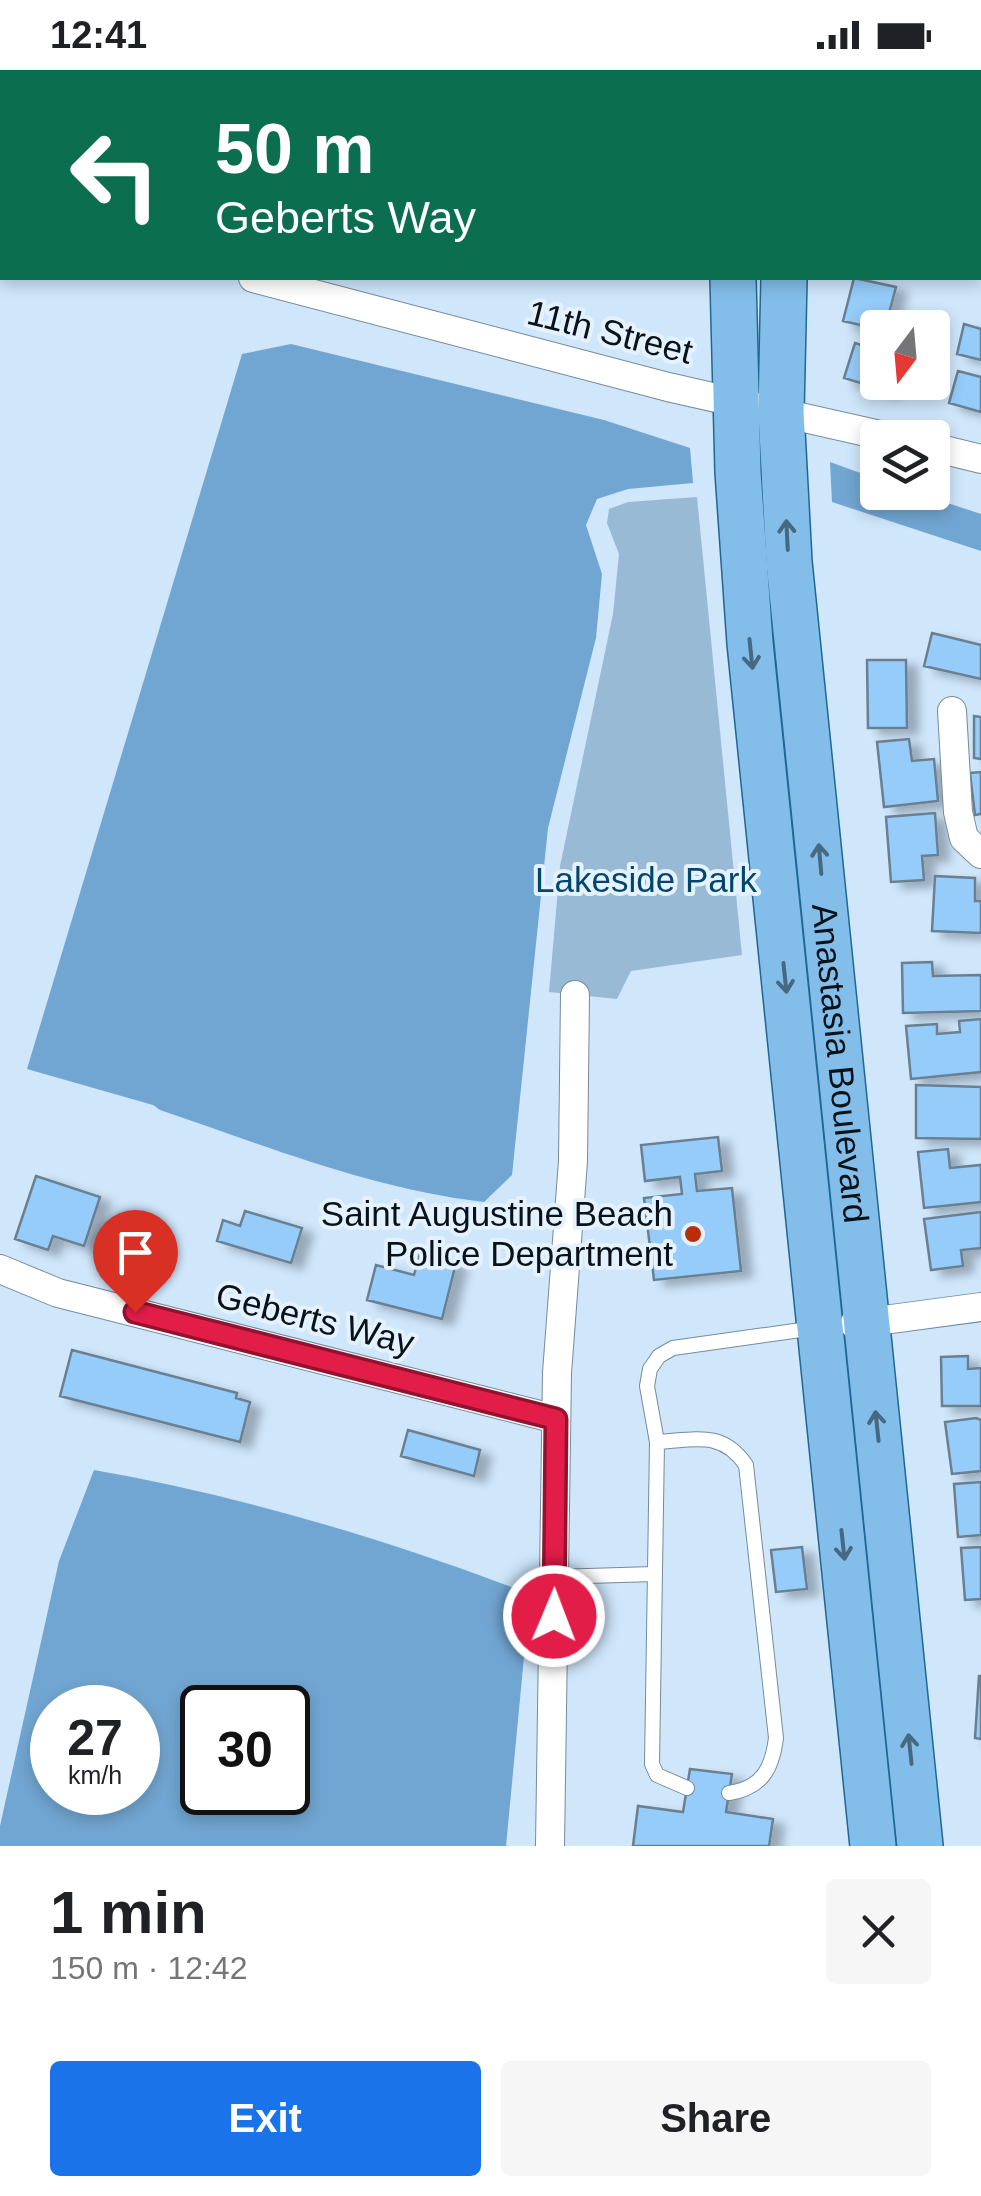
<!DOCTYPE html>
<html lang="en">
<head>
<meta charset="utf-8">
<style>
	body { margin:0; font-family:Arial,sans-serif; background:#f6f6f6; color:#202124; height:100vh; display:flex; flex-direction:column; font-size:38px; white-space:nowrap }
	* { box-sizing:border-box; margin:0 }
	p { font-size:32px; color:#757577 }
	.icon { flex:none; width:55px; height:55px; fill:none; stroke:currentColor; stroke-width:2; stroke-linecap:round; stroke-linejoin:round }
	.map { position:relative; height:1776px; overflow:hidden }
	.panel { display:flex; flex-direction:column; background:#fff; flex:1 }
	.panel>* { flex:none }
	.top-card { position:absolute; left:0px; top:0px; width:982px; height:210px; box-shadow:0 5px 15px #0003; background:#0b6e4f; color:#fff; overflow:hidden }
	.needle { width:65px; rotate:196deg }
	.fabs { position:absolute; left:860px; top:240px; display:grid; gap:20px }
	.fabs a { display:grid; place-items:center; width:90px; height:90px; border-radius:10px; background:#fff; box-shadow:0 5px 15px #0003; font-size:50px }
	.speed { position:absolute; left:30px; top:1615px; display:flex; gap:20px; font-size:50px; font-weight:700; text-align:center }
	.speed>* { display:grid; place-content:center; width:130px; height:130px; border-radius:50%; background:#fff; box-shadow:0 5px 15px #0003; line-height:1 }
	.speed small { font-size:25px; font-weight:400 }
	.speed .limit { border:5px solid #111; border-radius:15px; background:#fff; color:#111 }
	.pin { position:absolute; display:grid; place-items:center; width:85px; height:85px; color:#fff; margin:-102px -42px; border-radius:50% 50% 50% 0; rotate:-45deg; box-shadow:0 0 10px #0007 }
	.pin .icon { rotate:45deg }
	.me { position:absolute; width:110px; margin:-55px; rotate:1deg; stroke-linejoin:round; filter:drop-shadow(0 0 8px #0008) }
	.turn { display:flex; align-items:center; gap:35px; height:210px; padding:0 50px; font-size:45px }
	.turn .icon { width:130px; height:130px; stroke-width:2.5 }
	.turn b { display:block; font-size:70px; line-height:85px }
	.round { display:grid; place-items:center; flex:none; width:105px; height:105px; border-radius:10px; background:#f6f6f6 }
	.head { display:flex; align-items:center; justify-content:space-between; height:170px; padding:0 50px }
	h1 { font-size:60px; font-weight:800; line-height:75px }
	.primary-button { display:flex; gap:20px; margin-top:auto; padding:20px 50px }
	.primary-button a { flex:1; height:115px; border-radius:10px; background:#1a73e8; color:#fff; font-size:40px; font-weight:800; line-height:115px; text-align:center }
	.primary-button a+a { background:#f6f6f6; color:#202124 }
	.status { display:flex; justify-content:space-between; align-items:center; height:70px; padding:0 50px; background:#fff; direction:ltr }
	.status svg { height:28px; fill:currentColor }
	.map>svg:first-child { display:block }
	.green { fill:#99bad5 }
	.water { fill:#71a6d2; fill-rule:evenodd }
	.building { fill:#96ccfa; stroke:#6a8092; stroke-width:2.5; filter:url(#shadow) }
	.lines { fill:none; stroke-linecap:round; stroke-linejoin:round }
	.lane-casing { stroke:#758b9d; stroke-width:16 }
	.street-casing { stroke:#758b9d; stroke-width:30 }
	.primary-casing { stroke:#216696; stroke-width:48 }
	.lane { stroke:#fff; stroke-width:14 }
	.street { stroke:#fff; stroke-width:28 }
	.primary { stroke:#82bee9; stroke-width:45 }
	.oneway { stroke:#466880 }
	.route-casing { stroke:#92132f; stroke-width:25 }
	.route { stroke:#e11d48; stroke-width:18 }
	.poi-dot { fill:#b92e09; stroke:#e4f2ff; stroke-width:4 }
	.labels { text-anchor:middle; stroke-width:8; stroke-linejoin:round; paint-order:stroke }
	.street-label { font-size:35px; fill:#091218; stroke:#e4f2ff }
	.park-label { font-size:35px; fill:#02466f; stroke:#e4f2ff }
	.poi-label { font-size:35px; fill:#091218; stroke:#e4f2ff; text-anchor:end }
</style>
</head>
<body>
<div class="status"><b>12:41</b><svg viewBox="0 0 49 12"><path d="M0 12V9h3v3zM5 12V6h3v6zM10 12V3h3v9zM15 12V0h3v12zM26 1h20v11H26zM47 4h2v5h-2z"/></svg></div>
<div class="map">
<svg width="981" height="1776" viewBox="0 0 981 1776">
	<defs>
		<filter id="shadow"><feDropShadow dx="11" dy="6" stdDeviation="5" flood-color="#0004"/></filter>
	</defs>
	<rect width="100%" height="100%" fill="#cfe6fb"/>
	<path class="green" d="M697,427L742,885L631,901L617,929L549,922L560,796L613,544L619,484L607,453L609,439L628,432Z"/>
	<path class="water" d="M291,274L604,350L690,378L693,413L628,419L597,429L586,455L602,504L596,568L548,758L512,1105L484,1132C372,1119 266,1076 160,1040L153,1035L27,999L242,284Z
		M830,392L877,409L878,422L917,423L981,444V481L832,432Z
		M94,1400C242,1426 389,1470 530,1524L506,1776H0V1756L59,1491ZM52,1638H138V1722H52ZM202,1638H288V1722H202Z"/>
	<path class="building" d="M58,0H197L56,2Z
		M854,208L896,217L885,258L878,259L843,251Z
		M964,254L981,259V290L957,284Z
		M855,273L878,280V312H889L887,321L844,308Z
		M958,301L981,307V342L949,333Z
		M932,563L981,575V609L924,596Z
		M867,590H906L907,658H868Z
		M974,646L981,647V689L974,688Z
		M909,669L912,691L934,689L938,731L884,737L877,672Z
		M981,702V744L975,745L970,703Z
		M935,743L938,785L922,786L924,810L891,812L886,747Z
		M935,806L975,808V831H981V863L932,861Z
		M932,892L933,906L981,905V941L903,943L902,893Z
		M981,949V1002L911,1009L906,956L937,954V964L960,962L959,951Z
		M916,1015L981,1017V1069L916,1068Z
		M718,1067L722,1101L695,1104L697,1121L732,1118L741,1201L654,1210L644,1128L682,1124L680,1107L645,1111L641,1075Z
		M948,1079L950,1098L981,1095V1132L924,1138L918,1082Z
		M36,1106L100,1127L84,1176L53,1166L48,1180L15,1169Z
		M245,1141L302,1158L291,1193L217,1171L223,1150L240,1156Z
		M981,1142V1178L961,1180L963,1196L931,1200L924,1149Z
		M420,1183L456,1193L442,1249L367,1230L376,1195L414,1205Z
		M72,1280L237,1323L236,1328L250,1332L240,1372L60,1326Z
		M968,1286V1299L981,1298V1336H942L941,1287Z
		M976,1348L981,1350V1401L952,1404L945,1352Z
		M408,1360L480,1380L474,1406L401,1386Z
		M981,1412V1465L958,1467L954,1414Z
		M802,1477L807,1519L776,1522L771,1480Z
		M981,1477V1529L965,1530L961,1478Z
		M979,1606H981V1669L975,1668Z
		M690,1699L732,1704L726,1742L773,1749L769,1776H633L638,1736L683,1742Z"/>
	<g class="lines">
		<defs>
			<path id="lane" d="M657,1372C695,1370 722,1360 746,1395L776,1668C772,1699 762,1718 729,1723
				M555,1507L654,1504
				M687,1718L657,1705L652,1694L657,1372L647,1316L650,1299L659,1286L673,1278L815,1258"/>
			<path id="street" d="M0,141L2,142
				M253,208L668,317L893,368
				M932,377L981,389
				M952,641L958,742L964,768L981,784
				M0,1199L58,1223L556,1349
				M854,1254L981,1237
				M550,1776L557,1303L573,1091L575,925"/>
			<g id="primary">
				<path d="M742,2V0"/>
				<path d="M791,2V0"/>
				<path d="M733,208L738,402L750,573L873,1776"/>
				<path id="s1" d="M784,208L781,342L789,492L920,1776"/>
			</g>
		</defs>
		<use href="#lane" class="lane-casing"/>
		<use href="#street" class="street-casing"/>
		<use href="#primary" class="primary-casing"/>
		<use href="#lane" class="lane"/>
		<use href="#street" class="street"/>
		<use href="#primary" class="primary"/>
	</g>
	<defs><path id="oneway-shaft" d="M-6 0H5M1.5-3L5.5 0L1.5 3" fill="none" stroke-width="1.6" stroke-linecap="round" stroke-linejoin="round" transform="scale(2.5)"/></defs>
	<g class="oneway">
		<use href="#oneway-shaft" transform="translate(787 465) rotate(-93)"/>
		<use href="#oneway-shaft" transform="translate(751 584) rotate(84)"/>
		<use href="#oneway-shaft" transform="translate(820 789) rotate(-95)"/>
		<use href="#oneway-shaft" transform="translate(785 908) rotate(84)"/>
		<use href="#oneway-shaft" transform="translate(877 1356) rotate(-96)"/>
		<use href="#oneway-shaft" transform="translate(843 1475) rotate(84)"/>
		<use href="#oneway-shaft" transform="translate(910 1679) rotate(-96)"/>
	</g>
	<g class="lines">
		<defs>
			<path id="route" d="M135,1242L556,1349L554,1546"/>
		</defs>
		<use href="#route" class="route-casing"/>
		<use href="#route" class="route"/>
	</g>
	<circle class="poi-dot" cx="693" cy="1164" r="10"/>
	<g class="labels">
		<g class="street-label">
			<text transform="translate(610 262) rotate(14)" y="12">11th Street</text>
			<text dy="12" stroke="none"><textPath href="#s1" startOffset="788">Anastasia Boulevard</textPath></text>
			<text transform="translate(315 1249) rotate(14)" y="12">Geberts Way</text>
		</g>
		<g class="park-label">
			<text x="646" y="822">Lakeside Park</text>
		</g>
		<g class="poi-label">
			<text x="673" y="1156">Saint Augustine Beach<tspan x="673" dy="40">Police Department</tspan></text>
		</g>
	</g>
</svg>
<div class="fabs">
<a><svg class="needle" viewBox="-14 -14 28 28"><path d="M0-13l5 13h-10z" fill="#e53935"/><path d="M0 13l5-13h-10z" fill="#757577"/></svg></a>
<a><svg class="icon" aria-label="layers" viewBox="0 0 24 24"><path d="M12 4l9 5-9 5-9-5zM3 14l9 5 9-5"/></svg></a>
</div>
<div class="speed"><div>27<small>km/h</small></div><div class="limit">30</div></div>
<div class="pin" style="left:135px;top:1242px;background:#d93025"><svg class="icon" aria-label="arrive" viewBox="0 0 24 24"><path d="M6 21V4h12l-3 4 3 4H6"/></svg></div>
<svg class="me" style="left:554px;top:1546px" viewBox="-20 -20 40 40"><circle r="17" fill="#e11d48" stroke="#fff" stroke-width="3"/><path d="M0-11L8 9 0 5-8 9z" fill="#fff"/></svg>
<div class="top-card">
<div class="turn"><svg class="icon" aria-label="left" viewBox="0 0 24 24"><path d="M17 20v-9H6M10 6l-5 5 5 5"/></svg><div><b>50 m</b>Geberts Way</div></div>
</div>
</div>
<section class="panel">
<div class="head"><div><h1>1 min</h1><p>150 m · 12:42</p></div><a class="round"><svg class="icon" aria-label="close" viewBox="0 0 24 24"><path d="M6 6l12 12M18 6L6 18"/></svg></a></div>
<div class="primary-button"><a>Exit</a><a>Share</a></div>
</section>
</body>
</html>
